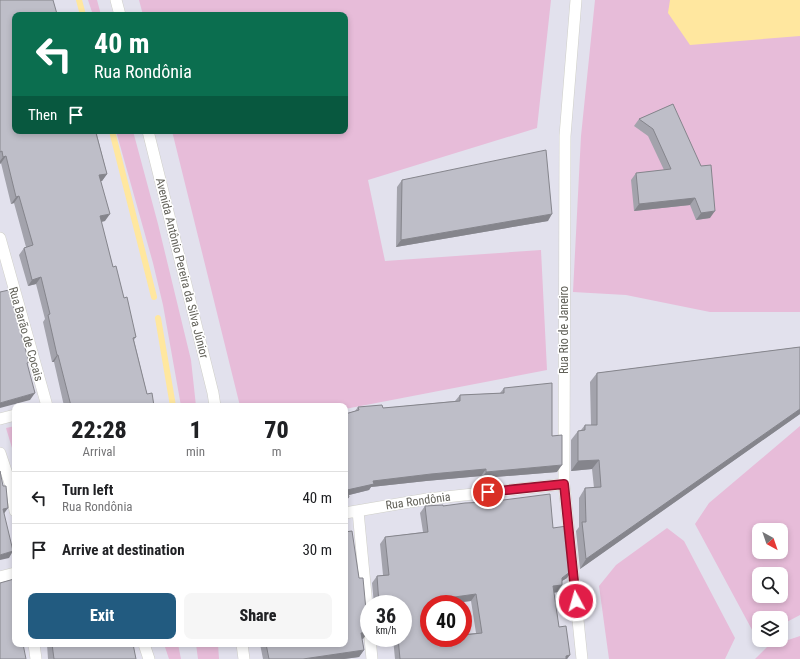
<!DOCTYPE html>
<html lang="en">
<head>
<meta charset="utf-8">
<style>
	body { margin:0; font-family:"Roboto Condensed",sans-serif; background:#f6f6f6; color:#202124; height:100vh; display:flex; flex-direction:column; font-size:15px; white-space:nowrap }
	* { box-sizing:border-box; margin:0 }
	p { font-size:13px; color:#757577 }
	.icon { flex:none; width:22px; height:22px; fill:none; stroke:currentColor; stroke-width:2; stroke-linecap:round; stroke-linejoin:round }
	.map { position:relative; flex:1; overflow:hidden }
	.panel { position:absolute; left:12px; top:403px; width:336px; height:244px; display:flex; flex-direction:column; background:#fff; border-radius:8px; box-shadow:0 2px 6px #0003 }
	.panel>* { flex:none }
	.top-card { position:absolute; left:12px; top:12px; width:336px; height:122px; border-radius:8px; box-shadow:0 2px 6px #0003; background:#0b6e4f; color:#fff; overflow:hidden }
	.needle { width:26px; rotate:140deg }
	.tools { position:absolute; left:752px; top:523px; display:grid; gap:8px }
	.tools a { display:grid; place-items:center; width:36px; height:36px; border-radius:8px; background:#fff; box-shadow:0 2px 6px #0003; font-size:20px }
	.speed { position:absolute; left:360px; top:595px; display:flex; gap:8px; font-size:20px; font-weight:700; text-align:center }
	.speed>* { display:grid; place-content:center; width:52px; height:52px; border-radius:50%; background:#fff; box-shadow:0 2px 6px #0003; line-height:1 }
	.speed small { font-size:10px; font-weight:400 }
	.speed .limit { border:6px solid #d22; background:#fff; color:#111 }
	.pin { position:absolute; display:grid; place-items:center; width:34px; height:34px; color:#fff; margin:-17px; border:2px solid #fff; border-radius:50%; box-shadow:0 1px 4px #0007 }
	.me { position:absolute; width:44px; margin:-22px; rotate:354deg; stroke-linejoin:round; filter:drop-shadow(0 0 3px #0008) }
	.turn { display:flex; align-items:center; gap:14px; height:84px; padding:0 16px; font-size:18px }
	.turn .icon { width:52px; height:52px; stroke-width:2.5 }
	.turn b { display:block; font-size:28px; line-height:34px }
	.then { display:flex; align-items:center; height:38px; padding:0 16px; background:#0003; gap:8px; font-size:15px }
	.eta { display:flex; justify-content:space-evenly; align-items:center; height:68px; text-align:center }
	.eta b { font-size:24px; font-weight:800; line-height:28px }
	.primary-button { display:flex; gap:8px; margin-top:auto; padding:8px 16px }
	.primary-button a { flex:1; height:46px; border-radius:8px; background:#225b80; color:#fff; font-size:16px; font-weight:800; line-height:46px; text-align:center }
	.primary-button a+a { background:#f6f6f6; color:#202124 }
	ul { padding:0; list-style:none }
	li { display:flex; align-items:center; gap:12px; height:52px; padding:0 16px; border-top:1px solid #e0e0e0 }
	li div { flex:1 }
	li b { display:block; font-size:15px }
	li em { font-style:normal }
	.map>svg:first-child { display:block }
	.green { fill:#e7bcd9; fill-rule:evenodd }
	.water { fill:#ffe79f }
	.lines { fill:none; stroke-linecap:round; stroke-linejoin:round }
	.stream { stroke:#ffe79f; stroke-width:6 }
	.minor-casing { stroke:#cfcfc8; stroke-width:12 }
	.tertiary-casing { stroke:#cfcfc8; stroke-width:12 }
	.minor { stroke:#fff; stroke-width:11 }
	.tertiary { stroke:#fff; stroke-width:11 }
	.wall { fill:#a3a3ac; fill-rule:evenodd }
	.shaded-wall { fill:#85858c }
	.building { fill:#bebec8; stroke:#85858c; fill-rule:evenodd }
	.route-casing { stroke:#92132f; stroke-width:10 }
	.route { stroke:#e11d48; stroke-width:7 }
	.labels { text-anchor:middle; stroke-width:3; stroke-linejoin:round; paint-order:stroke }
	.street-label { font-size:12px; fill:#63625a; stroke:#fff }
</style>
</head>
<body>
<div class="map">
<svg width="800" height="659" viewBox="0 0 800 659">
	<rect width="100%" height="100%" fill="#e2e1ed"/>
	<path class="green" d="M88,0H97L101,15H93Z
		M139,0H551L537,128L368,180L385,261L541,250L547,370L345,409V406H240L172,131H345V15H143Z
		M595,0H800V312H710L626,295L573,292L581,136Z
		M116,131H133L158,224L191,360L196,406H181L163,305L153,263Z
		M15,426V458L6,428Z
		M800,426V615L781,625V618H759V637L757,639L695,524L709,503ZM759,530H781V552H759ZM759,574H781V596H759Z
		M667,528L684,541L735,638L725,659H609L599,586L616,565Z
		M800,636V659H755L767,647Z
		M164,644H178L181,659H169Z
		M196,644H218L219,659H198Z"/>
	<path class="water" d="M670,0H800V36L690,45L668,13Z"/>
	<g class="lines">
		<path class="stream" d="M79,0L83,15
			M112,131L154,297
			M158,318L173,406"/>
		<defs>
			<path id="minor" d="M358,511L369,627
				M345,513L427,499L564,484
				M0,577L15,573
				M370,638L372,659"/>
			<path id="tertiary" d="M116,0L120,15
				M576,0L565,136L564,484L582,659
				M148,131L213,393L215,406
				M0,238L47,406
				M0,419L15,415
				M0,453L11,486L15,511
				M34,644L36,659
				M144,644L149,659
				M242,644L244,659"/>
		</defs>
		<use href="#minor" class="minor-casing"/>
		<use href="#tertiary" class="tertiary-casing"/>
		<use href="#minor" class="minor"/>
		<use href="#tertiary" class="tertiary"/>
	</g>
	<path class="wall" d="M0,0L57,14L61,15H15L98,132L97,135L107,174L102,181H101L105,221L101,222L113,267L136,337L134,340L147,394L154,406H64L54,362H52L43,322L45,319L36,284L28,286L19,255L24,248L26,247L14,203L11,204L1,163L0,164Z
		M673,104L710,218L696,220L690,205L634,211L631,180L636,173L664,170L648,136L634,126L639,119Z
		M402,180L548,221L396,247L397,187Z
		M800,347V414L580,569L576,531L579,527V498L585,488H594L592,469L571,471V440L578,431L581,430L585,425H591L590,382L597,373Z
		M504,388L552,436L557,472L482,478L481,476L426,481L371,487L369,490L349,495V497L345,503V414L355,411L358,407L383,408L455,401L460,395L500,393Z
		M425,506H443L553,528L571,571L567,578L562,581V585L558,592L554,593L559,627L570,655L567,659H395L393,638H403V604H374L372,583L377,576L383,575L380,544L385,537L423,532L420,513ZM471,601L476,633L429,638V604Z
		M345,532L363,639H362L364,650L359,657L344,659H263L260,644H345Z
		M47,644H133L136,659H48Z"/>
	<path class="shaded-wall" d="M6,156L1,163L0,164V161L3,157Z
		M107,174L102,181L95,182L99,175Z
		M19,196L14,203L11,204L16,197Z
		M695,198L690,205L634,211L639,204Z
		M715,211L710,218L696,220L701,213Z
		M110,214L105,221L95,223L100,216Z
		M552,214L548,221L396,247L401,240Z
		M41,277L36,284L28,286L32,280Z
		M57,355H58L54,362H52Z
		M35,393L30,400L0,408V403Z
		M800,409V414L580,569L586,559Z
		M599,460L592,469L571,471L578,461Z
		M562,465L557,472L482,478L486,472Z
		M486,469L481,476L426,481L371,487L369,490L345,496L347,490L373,481L431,474Z
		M349,497L345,503V498Z
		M8,508L3,515V509Z
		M13,551L9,558L0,560V555Z
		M571,571L567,578L557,584L562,578Z
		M562,585L558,592L548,593L553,586Z
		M476,594L471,601L448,604H430L433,600Z
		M368,632L363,639L357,640L361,633Z
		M364,650L359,657L344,659H303Z
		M570,655L567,659H564L566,656Z"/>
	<path class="building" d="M0,0H53L57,14L61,13V15H15V131H98V132L96,133L107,174L99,175L110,214L100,216L113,267L116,266L124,298L127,297L136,337L133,338L147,394L152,393L154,406H71L58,355H57L48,315L50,314L41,277L32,280L24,248L33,245L19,196L16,197L6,156L3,157L2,151L0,152Z
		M673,104L701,166L711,165L715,211L701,213L695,198L639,204L636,173L671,169L653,129L639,119Z
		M546,150L552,214L401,240L402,180Z
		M9,290L29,362L27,363L35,393L0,403V292Z
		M800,347V409L586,559L582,522H586L585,488L601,487L599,460L578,461V431L585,430V425H597V373Z
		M552,383V436L562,435V465L486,472V469L431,474L373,481L374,484L347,490L349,497L345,498V414L359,410L358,407L382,405L383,408L460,401V395L504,393V388Z
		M0,471L3,486H6L8,508L3,509L13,551L0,555Z
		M550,494L553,528L567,526L571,571L562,578V585L553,586L559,627L566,626L570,655L566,656V659H400L398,638H403V604H379L377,576L389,575L385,537L428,532L425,506L443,505V506L465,503L488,502ZM476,594L482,633L463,635V638H429V604H434L433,600Z
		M352,531L359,578H363L367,621L369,624V629L368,632L361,633L364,650L303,659H269L266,644H345V532Z
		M14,579L15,587V644H23L26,659H0V583Z
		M52,644H133L136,659H54Z"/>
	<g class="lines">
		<defs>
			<path id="route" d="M488,492L564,484L576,601"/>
		</defs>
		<use href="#route" class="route-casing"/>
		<use href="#route" class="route"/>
	</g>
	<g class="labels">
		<g class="street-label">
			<text transform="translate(182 268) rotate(76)" y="4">Avenida Antônio Pereira da Silva Júnior</text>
			<text transform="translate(564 330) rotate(-90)" y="4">Rua Rio de Janeiro</text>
			<text transform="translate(26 334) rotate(74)" y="4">Rua Barão de Cocais</text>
			<text transform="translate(418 501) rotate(-8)" y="4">Rua Rondônia</text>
		</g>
	</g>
</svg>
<div class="tools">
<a><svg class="needle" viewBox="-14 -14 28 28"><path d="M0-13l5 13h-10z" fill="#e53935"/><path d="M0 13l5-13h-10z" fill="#757577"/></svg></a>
<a><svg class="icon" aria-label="search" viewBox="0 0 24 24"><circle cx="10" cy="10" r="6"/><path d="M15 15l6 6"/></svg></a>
<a><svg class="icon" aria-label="layers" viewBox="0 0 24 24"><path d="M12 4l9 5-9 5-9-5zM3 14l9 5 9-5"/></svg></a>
</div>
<div class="speed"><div>36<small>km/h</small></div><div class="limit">40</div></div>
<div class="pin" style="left:488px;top:492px;background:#d93025"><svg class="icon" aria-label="arrive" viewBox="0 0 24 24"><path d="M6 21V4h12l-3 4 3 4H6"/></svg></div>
<svg class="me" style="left:576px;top:601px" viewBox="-20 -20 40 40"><circle r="17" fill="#e11d48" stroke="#fff" stroke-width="3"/><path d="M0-11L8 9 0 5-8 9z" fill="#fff"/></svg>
<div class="top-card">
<div class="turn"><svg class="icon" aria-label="left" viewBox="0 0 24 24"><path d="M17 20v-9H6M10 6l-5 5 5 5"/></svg><div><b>40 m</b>Rua Rondônia</div></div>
<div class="then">Then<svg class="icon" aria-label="arrive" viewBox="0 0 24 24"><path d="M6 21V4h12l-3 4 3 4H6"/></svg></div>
</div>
<section class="panel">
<div class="eta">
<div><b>22:28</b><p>Arrival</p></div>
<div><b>1</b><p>min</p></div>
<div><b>70</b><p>m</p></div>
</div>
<ul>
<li><svg class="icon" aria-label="left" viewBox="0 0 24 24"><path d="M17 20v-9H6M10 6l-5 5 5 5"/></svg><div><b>Turn left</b><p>Rua Rondônia</p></div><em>40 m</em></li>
<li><svg class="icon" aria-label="arrive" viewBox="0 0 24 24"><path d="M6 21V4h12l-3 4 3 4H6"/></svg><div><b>Arrive at destination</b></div><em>30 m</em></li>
</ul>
<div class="primary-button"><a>Exit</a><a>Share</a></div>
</section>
</div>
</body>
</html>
